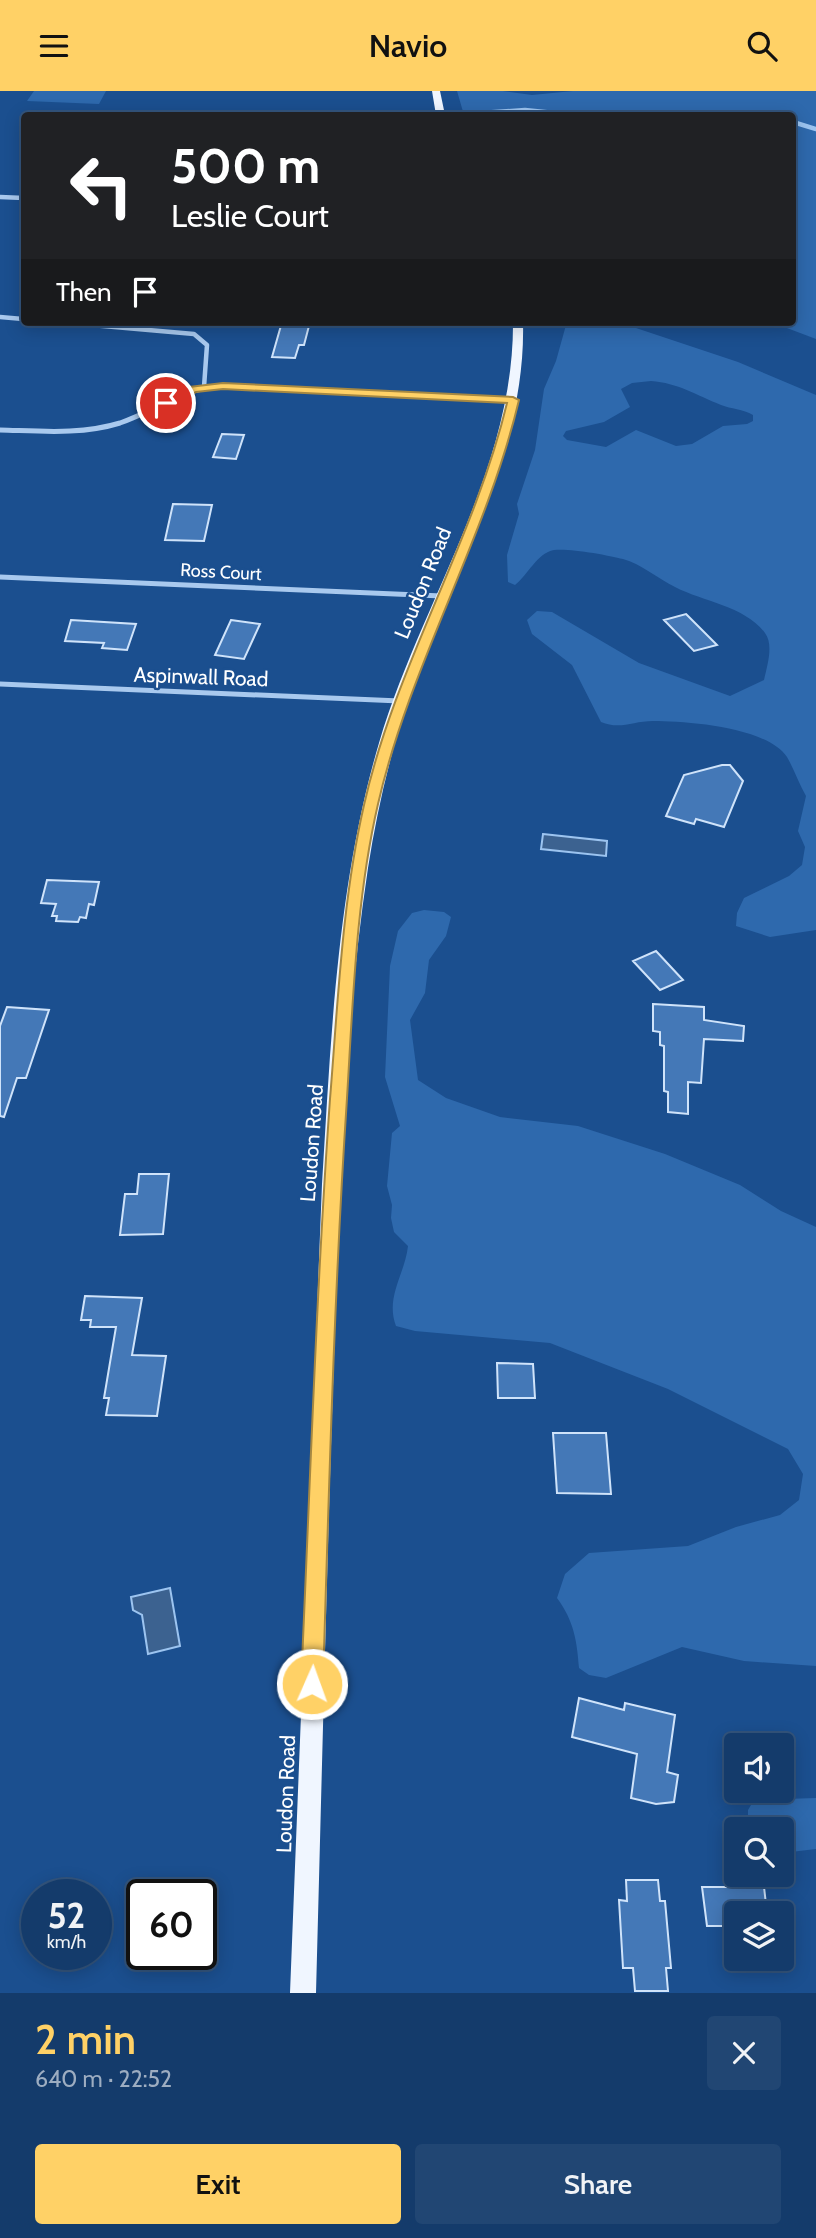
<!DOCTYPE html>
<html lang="en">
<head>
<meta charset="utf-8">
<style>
	body { margin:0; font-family:Cabin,sans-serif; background:#214673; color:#f1f3f6; height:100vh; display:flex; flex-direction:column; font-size:26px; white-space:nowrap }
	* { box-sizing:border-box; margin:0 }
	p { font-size:23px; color:#9dadc1 }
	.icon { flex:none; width:38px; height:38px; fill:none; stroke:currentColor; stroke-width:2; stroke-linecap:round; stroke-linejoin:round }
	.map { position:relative; height:1902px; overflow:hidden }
	.details { display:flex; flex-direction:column; background:#143b6b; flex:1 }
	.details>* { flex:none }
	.top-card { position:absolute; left:21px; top:21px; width:775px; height:214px; border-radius:7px; box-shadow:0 4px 18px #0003,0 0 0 2px #33557e; background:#202124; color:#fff; overflow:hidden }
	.controls { position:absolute; left:724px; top:1642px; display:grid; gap:14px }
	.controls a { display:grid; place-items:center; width:70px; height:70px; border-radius:7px; background:#143b6b; box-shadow:0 4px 18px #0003,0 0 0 2px #33557e; font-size:35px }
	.speed { position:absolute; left:21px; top:1788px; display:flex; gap:14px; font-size:35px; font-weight:700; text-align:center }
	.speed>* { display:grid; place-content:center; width:91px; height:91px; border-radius:50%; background:#143b6b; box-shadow:0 4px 18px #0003,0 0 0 2px #33557e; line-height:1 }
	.speed small { font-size:18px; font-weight:400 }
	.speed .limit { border:4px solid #111; border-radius:10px; background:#fff; color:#111 }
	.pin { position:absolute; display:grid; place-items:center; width:60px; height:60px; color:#fff; margin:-30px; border:4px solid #fff; border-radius:50%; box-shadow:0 2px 7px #0007 }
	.me { position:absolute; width:77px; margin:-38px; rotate:2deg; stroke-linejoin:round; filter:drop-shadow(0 0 5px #0008) }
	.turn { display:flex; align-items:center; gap:24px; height:147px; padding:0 35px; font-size:32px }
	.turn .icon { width:91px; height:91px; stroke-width:2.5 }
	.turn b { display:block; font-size:49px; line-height:60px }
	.then { display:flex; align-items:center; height:66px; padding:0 35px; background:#0003; gap:14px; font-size:26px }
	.round { display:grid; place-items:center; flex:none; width:74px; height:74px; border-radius:7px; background:#214673 }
	.headline { display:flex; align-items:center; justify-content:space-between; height:119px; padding:0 35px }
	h1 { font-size:42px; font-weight:600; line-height:52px; color:#ffd166 }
	.primary-button { display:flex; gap:14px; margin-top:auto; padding:14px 35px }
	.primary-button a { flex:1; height:80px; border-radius:7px; background:#ffd166; color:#111; font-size:28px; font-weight:600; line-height:80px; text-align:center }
	.primary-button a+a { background:#214673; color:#f1f3f6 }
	header { display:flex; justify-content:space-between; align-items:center; height:91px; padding:0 35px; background:#ffd166; color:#111; font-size:32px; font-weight:600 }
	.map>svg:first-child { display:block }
	.green { fill:#2e69ad; fill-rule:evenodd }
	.water { fill:#3c6290; stroke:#9cc4f0; stroke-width:2 }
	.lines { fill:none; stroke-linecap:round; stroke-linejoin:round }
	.stream { stroke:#9cc4f0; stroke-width:4.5 }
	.building { fill:#4478b7; stroke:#cfe3fa; stroke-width:2 }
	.minor-far1 { stroke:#a9c9ee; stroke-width:4.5 }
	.minor { stroke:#a9c9ee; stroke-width:5 }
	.primary { fill:#f0f6ff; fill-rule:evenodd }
	.route { fill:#ffd166; stroke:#a68842; stroke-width:2 }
	.labels { text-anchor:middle; stroke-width:5; stroke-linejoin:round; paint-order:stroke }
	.far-street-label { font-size:18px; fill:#fff; stroke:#1b4f8f }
	.street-label { font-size:21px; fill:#fff; stroke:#1b4f8f }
</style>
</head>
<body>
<header><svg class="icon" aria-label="menu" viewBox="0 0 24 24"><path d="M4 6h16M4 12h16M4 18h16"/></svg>Navio<svg class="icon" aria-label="search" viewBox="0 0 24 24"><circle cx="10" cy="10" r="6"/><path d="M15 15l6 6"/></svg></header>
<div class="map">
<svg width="816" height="1902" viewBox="0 0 816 1902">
	<rect width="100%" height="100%" fill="#1b4f8f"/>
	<path class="green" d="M34,0H106L99,13L27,10Z
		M457,0H503L532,4L573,0H816V248L771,231H793V24H464Z
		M564,231H618L738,271L816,304V839L770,846L736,835L737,822L744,807L789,785L802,774L805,756L798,740L806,705C799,693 794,678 787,666C767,636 687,630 653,630C633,630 620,639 601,631L572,574L532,543L527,529L537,520L552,521L639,572L730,605L764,589C767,575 774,554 765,542C745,515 704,511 675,496C659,488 641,473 623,468C608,464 569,457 554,459C537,462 528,484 515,494L508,491L507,464L519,423L517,413L535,359L544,298L556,270L566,234ZM651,290C678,292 696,304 721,314C731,318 743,318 753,324V330L747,333L723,335L692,353L676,355L636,339L606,356L567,349L563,345L566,340L604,331L630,316L621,298L632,292Z
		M424,819L444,821L451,826L446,845L429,869L425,902L410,929L418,989L446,1007L500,1026L578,1035L665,1063L740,1094L781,1120L816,1136V1575L744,1570L682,1556L606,1587L589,1584L579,1577C577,1550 574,1530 557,1507L565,1483L589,1462L688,1455L736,1436L780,1424L799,1409L803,1383L788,1358L668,1298L550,1252L415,1240L396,1235C385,1206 405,1183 408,1155L394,1141L391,1127L392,1114L387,1095L392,1042L400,1035L385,986L390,875L398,840L412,822Z
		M816,1707V1758L782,1762V1738H748V1719L754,1709Z"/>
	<path class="water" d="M543,743L607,750L606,765L541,758Z
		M170,1497L180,1555L148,1563L142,1524L133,1519L131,1506Z"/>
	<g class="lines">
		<path class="stream" d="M465,23L525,19L574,24
			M612,24H647
			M793,31L816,38"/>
	</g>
	<path class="building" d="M282,231H310L304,254H299L295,267L272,266Z
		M222,343L244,344L236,368L213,366Z
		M173,413L212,414L204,450L165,449Z
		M686,523L717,554L694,560L664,529Z
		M71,529L136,533L127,559L102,557L104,552L65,550Z
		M231,529L260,533L244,568L215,564Z
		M722,674H730L743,690L724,736L696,728L694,733L666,725L684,684Z
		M47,789L99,791L94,814L89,813L86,827L80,826L78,831L56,830L57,825H52L56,813L41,812Z
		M656,860L683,889L660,899L633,870Z
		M653,913L704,916V929L744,935L743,950L704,948L701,992L688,991V1023L668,1021V1001L664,1000V955L660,954V941L653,940Z
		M7,916L49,919L26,987H17L4,1026L0,1025V935Z
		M139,1083H169L163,1143L120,1144L125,1103H137Z
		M85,1205L142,1207L132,1264L166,1265L157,1325L106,1324L109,1307H104L116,1236H90L91,1229H81Z
		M497,1272L533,1273L535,1307H498Z
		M553,1342H606L611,1403L557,1402Z
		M579,1607L624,1619L625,1612L675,1624L667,1681L678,1684L674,1711L656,1713L631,1707L637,1663L572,1646Z
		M626,1789H658L660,1810H665L671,1877H666L668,1900H635L633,1877H623L619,1809L627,1810Z
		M702,1796H764L767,1822H737V1835H707Z"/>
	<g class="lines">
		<path class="minor-far1" d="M0,106L24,107
			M0,226L194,243L207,254L204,296
			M186,302L215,295L371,302"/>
		<path class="minor" d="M334,301L512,309
			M0,339C40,340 81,344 120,332C144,324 166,310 190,301
			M0,486L442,505
			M0,593L400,610"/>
		<path class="primary" d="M432,0H440L445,24H436Z
			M513,231H523C526,347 469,450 427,555C399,628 380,700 368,777C345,929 341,1083 335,1237C327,1458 322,1680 316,1902H290L322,1093C331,947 337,794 379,652C420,512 514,381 513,231Z"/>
	</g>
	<path class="route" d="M223,292L513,306L519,309C486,448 410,573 378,713C356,808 353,910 347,1007C334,1202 329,1398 323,1593L320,1601L312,1604L305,1601L301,1593C310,1398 316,1203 330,1008C338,911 342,810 364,714C395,575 474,450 507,312L223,298L196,301L166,316L160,312L189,296Z"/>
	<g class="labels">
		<g class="far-street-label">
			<text transform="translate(221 481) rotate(3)" y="6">Ross Court</text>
		</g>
		<g class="street-label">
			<text transform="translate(423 492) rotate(-68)" y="7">Loudon Road</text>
			<text transform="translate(201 586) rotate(2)" y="7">Aspinwall Road</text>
			<text transform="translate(312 1052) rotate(-86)" y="7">Loudon Road</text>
			<text transform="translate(286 1703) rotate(-88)" y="7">Loudon Road</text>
		</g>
	</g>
</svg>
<div class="controls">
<a><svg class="icon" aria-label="sound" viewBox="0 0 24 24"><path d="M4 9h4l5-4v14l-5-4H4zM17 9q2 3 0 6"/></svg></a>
<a><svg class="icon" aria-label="search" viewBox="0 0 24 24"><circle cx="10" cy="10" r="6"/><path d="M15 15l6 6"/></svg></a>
<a><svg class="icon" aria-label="layers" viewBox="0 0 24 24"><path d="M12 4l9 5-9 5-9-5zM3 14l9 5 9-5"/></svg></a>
</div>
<div class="speed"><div>52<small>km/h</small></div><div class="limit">60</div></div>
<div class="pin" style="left:166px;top:312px;background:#d93025"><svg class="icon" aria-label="arrive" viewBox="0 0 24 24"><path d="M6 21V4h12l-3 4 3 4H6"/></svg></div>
<svg class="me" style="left:312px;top:1593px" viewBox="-20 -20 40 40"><circle r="17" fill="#ffd166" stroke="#fff" stroke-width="3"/><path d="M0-11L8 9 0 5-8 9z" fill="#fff"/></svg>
<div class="top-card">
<div class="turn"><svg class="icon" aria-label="left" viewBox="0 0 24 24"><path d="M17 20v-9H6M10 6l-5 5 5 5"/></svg><div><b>500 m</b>Leslie Court</div></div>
<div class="then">Then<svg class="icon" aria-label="arrive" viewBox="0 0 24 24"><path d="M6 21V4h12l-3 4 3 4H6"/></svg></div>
</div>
</div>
<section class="details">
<div class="headline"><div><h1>2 min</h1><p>640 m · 22:52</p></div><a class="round"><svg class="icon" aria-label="close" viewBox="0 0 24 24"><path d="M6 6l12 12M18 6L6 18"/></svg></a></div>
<div class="primary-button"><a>Exit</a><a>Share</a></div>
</section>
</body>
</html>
